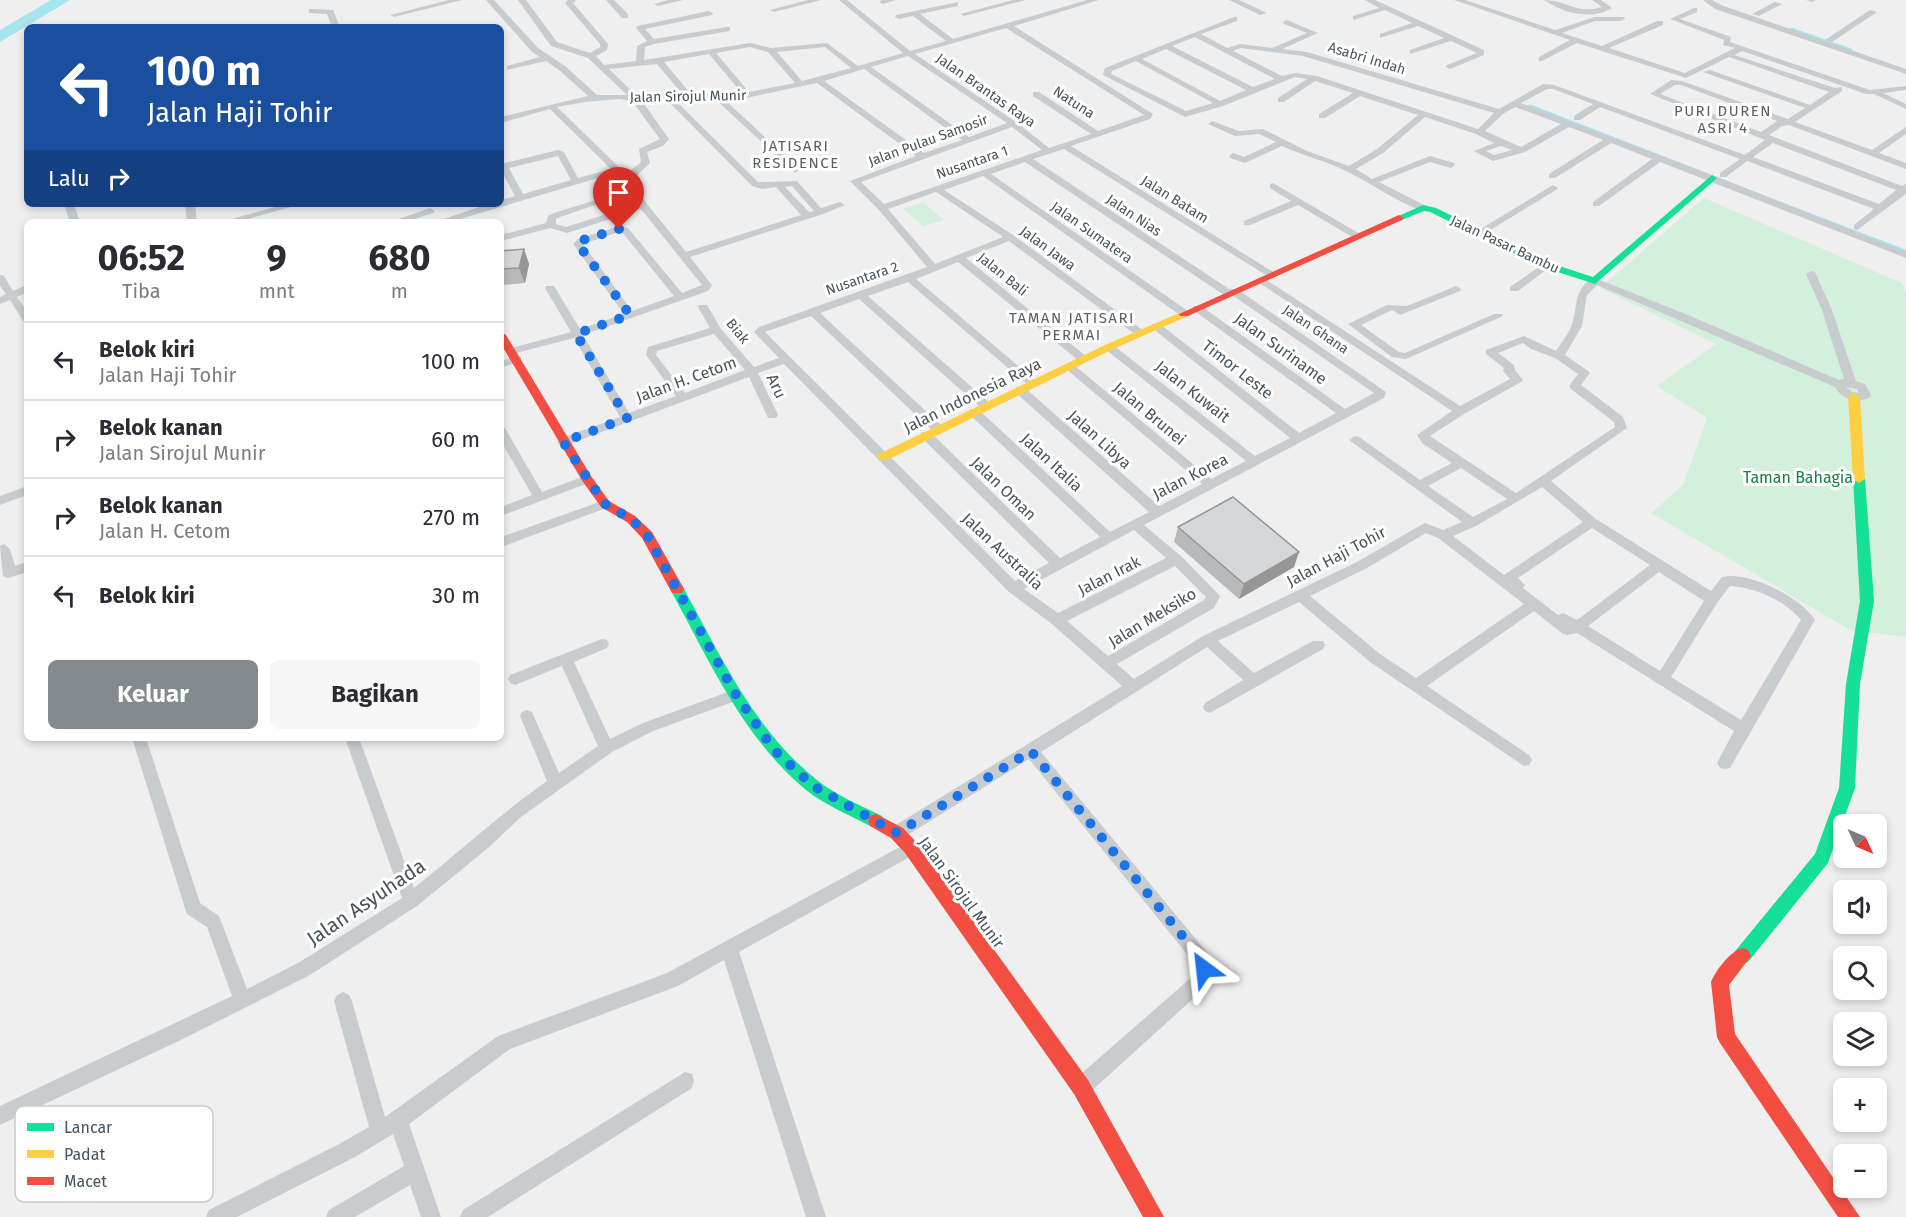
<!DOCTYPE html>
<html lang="id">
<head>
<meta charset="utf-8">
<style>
	body { margin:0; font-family:"Fira Sans",sans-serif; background:#f7f7f7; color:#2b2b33; height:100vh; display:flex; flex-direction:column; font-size:22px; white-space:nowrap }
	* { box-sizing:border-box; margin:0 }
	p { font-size:20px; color:#7c7c81 }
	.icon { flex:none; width:33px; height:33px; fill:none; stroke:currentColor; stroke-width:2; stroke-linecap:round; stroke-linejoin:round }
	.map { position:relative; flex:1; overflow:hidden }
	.details { position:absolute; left:24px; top:219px; width:480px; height:522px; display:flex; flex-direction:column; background:#fff; border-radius:9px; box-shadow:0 3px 9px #0003 }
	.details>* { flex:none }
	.top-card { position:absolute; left:24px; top:24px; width:480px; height:183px; border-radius:9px; box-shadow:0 3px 9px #0003; background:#1a4fa0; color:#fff; overflow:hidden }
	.needle { width:39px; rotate:134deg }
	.tools { position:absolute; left:1833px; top:814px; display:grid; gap:12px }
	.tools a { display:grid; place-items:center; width:54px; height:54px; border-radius:9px; background:#fff; box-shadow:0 3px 9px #0003; font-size:30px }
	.pin { position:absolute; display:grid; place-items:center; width:51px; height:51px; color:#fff; margin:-62px -26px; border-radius:50% 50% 50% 0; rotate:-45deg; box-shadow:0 0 6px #0007 }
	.pin .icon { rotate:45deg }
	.me { position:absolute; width:66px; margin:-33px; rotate:330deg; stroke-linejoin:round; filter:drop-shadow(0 0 4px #0008) }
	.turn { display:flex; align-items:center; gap:21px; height:126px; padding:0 24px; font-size:27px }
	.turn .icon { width:78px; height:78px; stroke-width:2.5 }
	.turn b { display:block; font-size:42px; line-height:51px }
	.then { display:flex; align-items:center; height:57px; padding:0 24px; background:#0003; gap:12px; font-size:22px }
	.eta { display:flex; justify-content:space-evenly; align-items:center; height:102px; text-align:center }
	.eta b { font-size:36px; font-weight:700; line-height:42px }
	.primary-button { display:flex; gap:12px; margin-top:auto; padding:12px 24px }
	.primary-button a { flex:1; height:69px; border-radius:9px; background:#828a90; color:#fff; font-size:24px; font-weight:700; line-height:69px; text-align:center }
	.primary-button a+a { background:#f7f7f7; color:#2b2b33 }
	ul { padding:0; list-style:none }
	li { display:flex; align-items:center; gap:18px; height:78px; padding:0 24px; border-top:2px solid #e1e1e2 }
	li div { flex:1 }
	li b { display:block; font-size:22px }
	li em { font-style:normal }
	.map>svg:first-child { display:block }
	.green { fill:#d3f0dc }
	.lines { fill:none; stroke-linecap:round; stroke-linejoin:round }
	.stream-far1 { stroke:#a6e4f0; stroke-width:3 }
	.stream { stroke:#a6e4f0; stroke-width:4 }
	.river { fill:#a6e4f0; fill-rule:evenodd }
	.street { fill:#c9ccce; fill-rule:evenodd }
	.fast { fill:#16e098; fill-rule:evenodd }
	.slow { fill:#ffcf43; fill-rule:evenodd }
	.jam { fill:#f24e42; fill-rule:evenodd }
	.wall { fill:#b8b9ba }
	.shaded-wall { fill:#969697 }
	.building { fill:#d6d7d8; stroke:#969697; stroke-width:1.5 }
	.route { stroke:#1a73e8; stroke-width:10; stroke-dasharray:0 18 }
	.labels { text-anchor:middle; stroke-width:6; stroke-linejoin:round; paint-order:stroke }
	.far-street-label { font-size:14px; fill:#46535d; stroke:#fff }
	.far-neighbourhood-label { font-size:15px; letter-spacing:1.5px; fill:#5b5f64; stroke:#fff }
	.street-label { font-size:16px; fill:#46535d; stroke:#fff }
	.park-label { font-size:16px; fill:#138244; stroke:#fff }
	.near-street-label { font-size:20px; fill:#46535d; stroke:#fff }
	.key { fill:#fff; stroke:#c8cbce; stroke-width:1.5 }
	.key-label { font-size:16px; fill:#46535d }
</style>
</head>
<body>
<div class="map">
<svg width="1906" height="1217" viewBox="0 0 1906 1217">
	<rect width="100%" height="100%" fill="#f0efef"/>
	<path class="green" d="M1704,198L1902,283L1906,293V637L1850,630L1651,513L1683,485L1707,418L1657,386L1716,344L1600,288Z
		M923,202L944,220L923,226L903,209Z"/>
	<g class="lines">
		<path class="stream-far1" d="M1791,29L1851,50
			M1530,106L1772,200"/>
		<path class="stream" d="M1768,199L1906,252"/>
		<path class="river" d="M51,0H70L0,42V30Z"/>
		<path class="street" d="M449,0H462L394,17L390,15Z
			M486,0H494L538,48L565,66L597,95H627L588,58L551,46L518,0H526L557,42L590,53L600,47V44L565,3L568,0H576L573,3L608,44L607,50L596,56L604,65L636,61L637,46L647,41L636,28L637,26L709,11L713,13L712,15L645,29L654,39L727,27H730V31L654,44L645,47L644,60L750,43L771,48L827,43L858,66L903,53L839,0H847L910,51L946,41L913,16L899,19L895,17L896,15L958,2V6L920,14L953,39L1087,0H1099L1014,26L1153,114L1150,119L1071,146L1278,275L1273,278L1269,277L1064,149L1033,159L1229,289H1237L1386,392L1384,398L1144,525L1181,556L1220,596L1214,608L1117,664L1134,679L1203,636L1357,562L1421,525L1425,523L1443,530L1462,522L1349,440L1355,436L1359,437L1420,480L1452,463L1422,443L1417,435L1452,411L1258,282V278L1262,277L1460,406L1510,379L1503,371L1504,368L1486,354V350L1524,336L1556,351C1561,343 1568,335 1571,327C1579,308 1572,287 1595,278L1688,315L1839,380L1844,379L1822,310L1806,274L1811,271L1815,272L1832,310L1856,381L1865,384L1871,395L1869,398C1855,403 1843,400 1835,387L1597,285L1587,295L1582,326L1565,355L1588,371L1590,373L1581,385L1623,417L1627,428L1551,481L1596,519L1711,591L1722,577C1748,570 1802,598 1815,620L1730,768L1725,769L1720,768L1717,763L1734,731L1577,633L1568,635L1563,634L1534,611L1427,686L1529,755L1532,760L1529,765L1524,766L1370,662L1299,602L1218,641L1254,673L1313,641H1323L1325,645L1323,649L1210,713L1205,711L1203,707L1205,703L1243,680L1207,647L1041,752L1209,955L1213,969L1205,988L1088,1094L1081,1096L1074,1094L1072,1087L1074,1080L1193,976L1195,964L1029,759L903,838L897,840L891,838L889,833L891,828L1122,686L1052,624L1009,592L784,364L758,373L778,415L776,418H768L749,377L567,445H559L557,442L559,439L620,417L574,338L512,354L507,351L508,349L571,332L545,288L546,286H554L580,329L624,314L573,244L578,239L619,226L628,228L682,293L702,285L641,209L567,233L550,228L501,241V235L546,223L548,216L554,213L599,199L604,202L560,217L556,219V224L566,227L638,204L624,182L615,173L450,222H435L488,204H501V200L515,196L501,170V164L558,150L564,152L578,178L611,169L550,109L501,123V117L588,96L559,70L546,61L507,70V66L540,57L532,52ZM1006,28L1144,115L1098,131L1039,92H1033V96L1091,134L1049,148L1016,122L915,54ZM750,47L768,52L795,83L749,92L716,53ZM825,47L851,68L802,81L777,52ZM709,54L740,91L741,92L691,94L664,62ZM908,56L1007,123L969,137L871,67ZM657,64L683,95L637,96L609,69ZM864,69L962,140L924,153L824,81ZM817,83L916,156L850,181L879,210L927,267L759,327L754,332L779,358L754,367L721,329L707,305H699L698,307L710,328L648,347L646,355L676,396L629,413L583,335L708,291L712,285L690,257L823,214L845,205L840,202L821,208L797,181L758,182L675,100L714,98L795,173L799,170L798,168L723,98H746ZM619,99L632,101L660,139L639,149L641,162L626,174L557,107L585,102ZM667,100L752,186L762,189L776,187L801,215L686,252L647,204L632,180L650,163L647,152L663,146L669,139L642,101ZM1012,127L1042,150L884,204L861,182ZM558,156L571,180L523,194L509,168ZM1025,162L1224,295H1232L1374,393L1345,409L1201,306H1193V310L1336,413L1299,433L1160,324H1152V328L1290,438L1255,456L1113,345H1105V349L1246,461L1211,479L1073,364H1065V368L1202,484L1159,506L1024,387H1016V393L1149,512L1110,532L978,409H970V415L1100,537L1060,558L930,432H922L920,435L922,438L1049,563L1015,581L765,332L811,316L934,432L938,433L944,429L942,426L820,313L859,299L982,409H990V403L868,296L908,282L1029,386H1037V382L916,279L958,262L1079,361H1087V357L966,258L1009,241L1136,335H1144V331L1013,235L944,190L983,176L1180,315H1188V311L991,174ZM792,186L814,211L809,212L785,187ZM936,192L1003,237L935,264L888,209ZM619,232H622L674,296L632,311L583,244ZM714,334L745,370L685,393L656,355L657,351ZM1523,343L1531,349L1555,358L1578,374L1569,386L1571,389L1614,422L1615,427L1516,493L1430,436L1464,414L1521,382L1523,380L1515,370L1514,365L1498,353ZM1846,387L1857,389L1859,393L1852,392ZM1461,468L1507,499L1473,517L1428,486ZM1542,487L1583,522L1504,575L1453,536L1476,526ZM1592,528L1650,565L1577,620L1563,613L1558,615L1523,588L1525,585L1518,578ZM1134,530L1166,558L1058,613L1024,589ZM1426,533L1438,538L1524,604L1416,678L1380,654L1310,596L1367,568ZM1175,566L1206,597L1204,600L1108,656L1067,621ZM1659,572L1704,601L1660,671L1588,626ZM1730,586C1754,587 1786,601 1801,620L1741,720L1671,677L1717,603Z
			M606,0H614L628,14V18H622Z
			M668,0H683L658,6L654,4Z
			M808,0H821L774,12L770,10Z
			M882,0H896L883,4L879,2Z
			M1013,0H1026L964,16L960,14Z
			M1229,0H1239L1267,13L1260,15Z
			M1365,0H1375L1484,50V55L1450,69L1446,67L1447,65L1477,53L1451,41L1410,54V50L1444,38L1418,26L1380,38V34L1412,23L1385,10L1353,20V16L1379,8Z
			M1454,0H1465L1555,30L1595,17H1624L1625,19L1621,21H1595L1562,33L1602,46L1657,21H1663V25L1609,48L1685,73L1735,48L1723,45L1724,40L1670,19L1694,8H1697V12L1680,19L1731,37L1730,42L1870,90L1906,86V90L1883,93L1906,104V109L1874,94H1866L1742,51L1734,55L1835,88L1842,87V91L1795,122L1872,150L1906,127V134L1879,153L1906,163V169L1789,125L1782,126L1769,135L1902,186L1906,184V194L1857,230L1854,229V225L1874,209L1747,161L1726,177H1720V173L1740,159L1600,107L1580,120H1574V116L1593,104L1553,89H1547L1521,103L1725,180L1906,252V258L1660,162L1599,206H1593V202L1652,159L1611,143L1555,178H1549V174L1603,140L1569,127L1525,152L1493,161L1474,151L1494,143L1476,134L1425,117L1383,153L1356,169L1372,179L1430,156L1454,163L1455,165L1451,168L1430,162L1379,182L1426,206V210L1423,211C1396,202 1373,184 1348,172C1327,161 1303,156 1282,146L1245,163L1230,158L1229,156L1233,153L1244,157L1276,142L1259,134L1235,136L1208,124L1212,121L1239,131L1263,129L1307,151L1349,166L1377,149L1418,115L1360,96L1325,118H1319V114L1353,93L1315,81L1284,102H1278V98L1307,79L1295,77L1223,106L1185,117L1103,75L1105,68L1234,17H1237V21L1201,34L1227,48L1240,44L1272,48L1307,33L1284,24L1283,22L1287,20L1318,33L1282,49L1307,52L1499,109L1543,84L1554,85L1745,155L1765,140L1650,94L1671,80L1682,81L1788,119L1805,108L1703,72L1710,70L1810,105L1829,92L1729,57L1686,78L1577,43L1542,61H1539V57L1570,40ZM1195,37L1275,79L1253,87L1172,46ZM1241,48L1303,56L1494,113L1478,129L1317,76L1295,73L1282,76L1233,51ZM1166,49L1246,90L1220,101L1142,59ZM1136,61L1213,103L1186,111L1111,74L1112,71ZM1675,85H1681L1777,121L1761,132L1660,94ZM1515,107L1561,124L1521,147L1485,131L1503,114ZM1773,143L1896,190L1879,204L1753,157ZM1501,146L1512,150L1494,155L1486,151Z
			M1544,0C1567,0 1577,15 1602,7L1592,0H1601L1612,8C1591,21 1563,13 1544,0Z
			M1703,0H1712L1721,5L1906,69V74L1715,9Z
			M1806,0H1816L1812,2Z
			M1775,2L1782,4L1759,16L1752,14Z
			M312,9L333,10L340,27H332L327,14L309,13V9Z
			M1870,10L1877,12L1832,42L1825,40Z
			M1273,183L1360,234L1362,236L1354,238L1298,205L1250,225H1244V221L1291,201L1270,188V184Z
			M1553,185L1558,188L1556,190L1482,235L1474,233Z
			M64,204H74L80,222H70Z
			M185,204H195L197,222H187Z
			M286,204H302L237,222H221Z
			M430,208L435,211L433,213L405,222H390Z
			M1546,262L1551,265L1550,267L1518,291H1510V287Z
			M0,275L4,276L13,291L27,285V292L17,297L27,311V322L23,321L10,300L0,304V297L6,294L0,286Z
			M1456,286L1461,289L1460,291L1400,315L1392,310L1361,325L1399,352L1405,353L1494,314H1502L1503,316L1406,359L1392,357L1348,324L1387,305L1407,306Z
			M517,356L521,357V361L501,368V361Z
			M501,427L505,428L542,492L587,475L593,479L591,482L501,516V507L532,495L501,441Z
			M27,486V495L0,505V496Z
			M605,500L609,501L611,504L609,507L501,547V537Z
			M4,544L10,549L15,566L27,562V572L8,578L3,576L0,546Z
			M602,639L607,640L609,644L607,648L574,662L610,739L643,723L736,689L741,691L743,695L741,699L653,731L612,752L521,817L488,848L417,906L310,975L183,1039L0,1125V1106L232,996L207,927L187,914L185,908L132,738H146L200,903L219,916L247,989L298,963L402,898L345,738H359L414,888C459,852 500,814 547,781L520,716L522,712L527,710L532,712L559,773L598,746L562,666L515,685L510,683L508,679L510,675Z
			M911,841L917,843L919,848L917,853L739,952L826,1217H806L724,960L678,986L510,1049L409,1124L441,1217H421L410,1185L355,1217H326L329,1210L404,1166L393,1134L355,1157L237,1217H206L209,1210L341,1143L369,1127L334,1001L337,995L343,992L349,995L352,1001L385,1117L498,1036L667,973Z
			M685,1072L692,1074L694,1081L692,1088L488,1217H460L463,1210Z"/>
		<path class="fast" d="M1712,175L1717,178L1715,180L1595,284L1542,267L1430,212L1424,211L1399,221L1394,218L1423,205L1436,208L1550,263L1593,277Z
			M1859,475L1865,479L1874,601L1860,684L1855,788L1828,863L1748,962L1742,964L1736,962L1733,956L1736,950L1815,854L1839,788L1846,684L1860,601L1853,479Z
			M677,584L682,585C720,655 754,730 817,780C837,796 860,805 882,816L884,821L882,826L876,828L870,826C849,815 825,805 806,790C743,738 709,660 670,589Z"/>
		<path class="slow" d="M1184,311L1188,312V316L1113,349L887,460H879L877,457L879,454L1105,345Z
			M1854,393L1860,397L1865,479L1859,483L1853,479L1848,397Z"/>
		<path class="jam" d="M1399,215L1404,218L1402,220L1188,316H1180L1179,314Z
			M501,332L506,335L591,476L609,501L635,516L652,532L684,589L682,593H672L642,538L627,522L601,507L583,482L501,344Z
			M876,814L903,828L917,843L1088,1080L1164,1217H1143L1074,1094L905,853L891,838L870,826L868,821L870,816Z
			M1742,948L1748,950L1751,956L1729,985L1735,1034L1860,1217H1838L1720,1043L1717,1037L1711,982C1716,970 1730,952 1742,948Z"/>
	</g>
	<path class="wall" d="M524,249L529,264L525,283L501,285V251Z
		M1178,527L1294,567L1239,599L1174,542Z"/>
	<path class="shaded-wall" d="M524,249L529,264L525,283L519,268Z
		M1299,552L1294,567L1239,599L1244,584Z"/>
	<path class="building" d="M524,249L519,268L501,269V251Z
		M1233,497L1299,552L1244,584L1178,527Z"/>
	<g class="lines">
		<path class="route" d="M619,229L580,241L578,244L630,315L576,334L627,418L563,442L605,504L631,519L647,535L736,695L774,750L813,786L897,833L1031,751L1203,961L1204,969"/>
	</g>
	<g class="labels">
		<g class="far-street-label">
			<text transform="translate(1367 58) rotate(17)" y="5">Asabri Indah</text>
			<text transform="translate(986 90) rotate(35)" y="5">Jalan Brantas Raya</text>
			<text transform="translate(688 96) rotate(-1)" y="5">Jalan Sirojul Munir</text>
			<text transform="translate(1074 102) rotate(33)" y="5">Natuna</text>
			<text transform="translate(928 140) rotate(-20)" y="5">Jalan Pulau Samosir</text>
			<text transform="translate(972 162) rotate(-19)" y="5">Nusantara 1</text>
			<text transform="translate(1175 199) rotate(32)" y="5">Jalan Batam</text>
			<text transform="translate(1134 215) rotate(34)" y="5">Jalan Nias</text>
			<text transform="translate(1092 232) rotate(35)" y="5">Jalan Sumatera</text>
			<text transform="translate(1505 244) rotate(25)" y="5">Jalan Pasar Bambu</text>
			<text transform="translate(1048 248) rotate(36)" y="5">Jalan Jawa</text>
			<text transform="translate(1003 274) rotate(39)" y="5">Jalan Bali</text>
			<text transform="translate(862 278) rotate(-19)" y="5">Nusantara 2</text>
			<text transform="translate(1316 329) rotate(34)" y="5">Jalan Ghana</text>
			<text transform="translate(738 331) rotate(51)" y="5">Biak</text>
		</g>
		<g class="far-neighbourhood-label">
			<text x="1723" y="116">PURI DUREN<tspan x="1723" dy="17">ASRI 4</tspan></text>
			<text x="796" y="151">JATISARI<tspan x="796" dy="17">RESIDENCE</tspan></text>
			<text x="1072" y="323">TAMAN JATISARI<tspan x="1072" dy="17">PERMAI</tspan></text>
		</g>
		<g class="street-label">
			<text transform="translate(1281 348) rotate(36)" y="6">Jalan Suriname</text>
			<text transform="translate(1238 369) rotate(38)" y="6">Timor Leste</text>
			<text transform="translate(686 379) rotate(-20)" y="6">Jalan H. Cetom</text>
			<text transform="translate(777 386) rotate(65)" y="6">Aru</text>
			<text transform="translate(1193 391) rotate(38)" y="6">Jalan Kuwait</text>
			<text transform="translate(972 395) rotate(-26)" y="6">Jalan Indonesia Raya</text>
			<text transform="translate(1150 413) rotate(40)" y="6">Jalan Brunei</text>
			<text transform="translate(1100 439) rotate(42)" y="6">Jalan Libya</text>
			<text transform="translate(1052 462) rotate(43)" y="6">Jalan Italia</text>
			<text transform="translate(1190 476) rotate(-27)" y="6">Jalan Korea</text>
			<text transform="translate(1004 488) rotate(44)" y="6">Jalan Oman</text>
			<text transform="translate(1003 551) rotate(43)" y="6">Jalan Australia</text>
			<text transform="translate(1336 556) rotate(-28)" y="6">Jalan Haji Tohir</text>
			<text transform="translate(1109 575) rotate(-27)" y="6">Jalan Irak</text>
			<text transform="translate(1152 617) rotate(-31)" y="6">Jalan Meksiko</text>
			<text transform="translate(962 892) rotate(54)" y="6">Jalan Sirojul Munir</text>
		</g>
		<g class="park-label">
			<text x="1798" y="483">Taman Bahagia</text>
		</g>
		<g class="near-street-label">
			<text transform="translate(366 902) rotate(-34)" y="7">Jalan Asyuhada</text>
		</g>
	</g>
	<rect x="15" y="1106" width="198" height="96" rx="9" class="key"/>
	<rect x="27" y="1123" width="27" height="8" fill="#16e098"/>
	<rect x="27" y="1150" width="27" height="8" fill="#ffcf43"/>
	<rect x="27" y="1177" width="27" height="8" fill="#f24e42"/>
	<g class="key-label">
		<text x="64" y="1133">Lancar</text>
		<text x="64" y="1160">Padat</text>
		<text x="64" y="1187">Macet</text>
	</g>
</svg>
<div class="tools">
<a><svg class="needle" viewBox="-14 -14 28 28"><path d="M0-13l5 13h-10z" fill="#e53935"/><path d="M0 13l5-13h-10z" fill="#7c7c81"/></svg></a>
<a><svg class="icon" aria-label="sound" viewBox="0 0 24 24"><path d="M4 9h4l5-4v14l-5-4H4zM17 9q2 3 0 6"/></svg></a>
<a><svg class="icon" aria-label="search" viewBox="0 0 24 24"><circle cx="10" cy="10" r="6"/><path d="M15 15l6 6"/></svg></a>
<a><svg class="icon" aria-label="layers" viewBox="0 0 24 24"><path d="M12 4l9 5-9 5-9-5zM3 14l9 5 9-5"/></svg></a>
<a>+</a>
<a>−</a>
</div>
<div class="pin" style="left:619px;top:229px;background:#d93025"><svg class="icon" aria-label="arrive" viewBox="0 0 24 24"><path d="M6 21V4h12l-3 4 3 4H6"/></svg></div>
<svg class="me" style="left:1204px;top:969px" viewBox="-20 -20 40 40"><path d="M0-17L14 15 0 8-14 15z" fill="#1a73e8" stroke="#fff" stroke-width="4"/></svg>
<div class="top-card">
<div class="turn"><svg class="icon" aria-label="left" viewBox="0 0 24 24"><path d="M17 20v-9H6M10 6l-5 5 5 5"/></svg><div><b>100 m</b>Jalan Haji Tohir</div></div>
<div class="then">Lalu<svg class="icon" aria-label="right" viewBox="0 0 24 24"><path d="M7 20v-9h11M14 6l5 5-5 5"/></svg></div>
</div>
<section class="details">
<div class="eta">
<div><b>06:52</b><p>Tiba</p></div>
<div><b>9</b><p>mnt</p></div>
<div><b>680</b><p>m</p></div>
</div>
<ul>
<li><svg class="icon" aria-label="left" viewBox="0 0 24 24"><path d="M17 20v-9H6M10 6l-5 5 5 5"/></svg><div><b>Belok kiri</b><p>Jalan Haji Tohir</p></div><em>100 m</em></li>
<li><svg class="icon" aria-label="right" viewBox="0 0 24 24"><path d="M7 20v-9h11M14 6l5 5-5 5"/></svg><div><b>Belok kanan</b><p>Jalan Sirojul Munir</p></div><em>60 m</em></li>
<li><svg class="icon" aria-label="right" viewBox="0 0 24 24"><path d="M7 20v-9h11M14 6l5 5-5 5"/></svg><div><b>Belok kanan</b><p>Jalan H. Cetom</p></div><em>270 m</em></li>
<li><svg class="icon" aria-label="left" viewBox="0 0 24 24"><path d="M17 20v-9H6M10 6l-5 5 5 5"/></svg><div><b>Belok kiri</b></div><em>30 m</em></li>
</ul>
<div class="primary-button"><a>Keluar</a><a>Bagikan</a></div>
</section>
</div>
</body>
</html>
